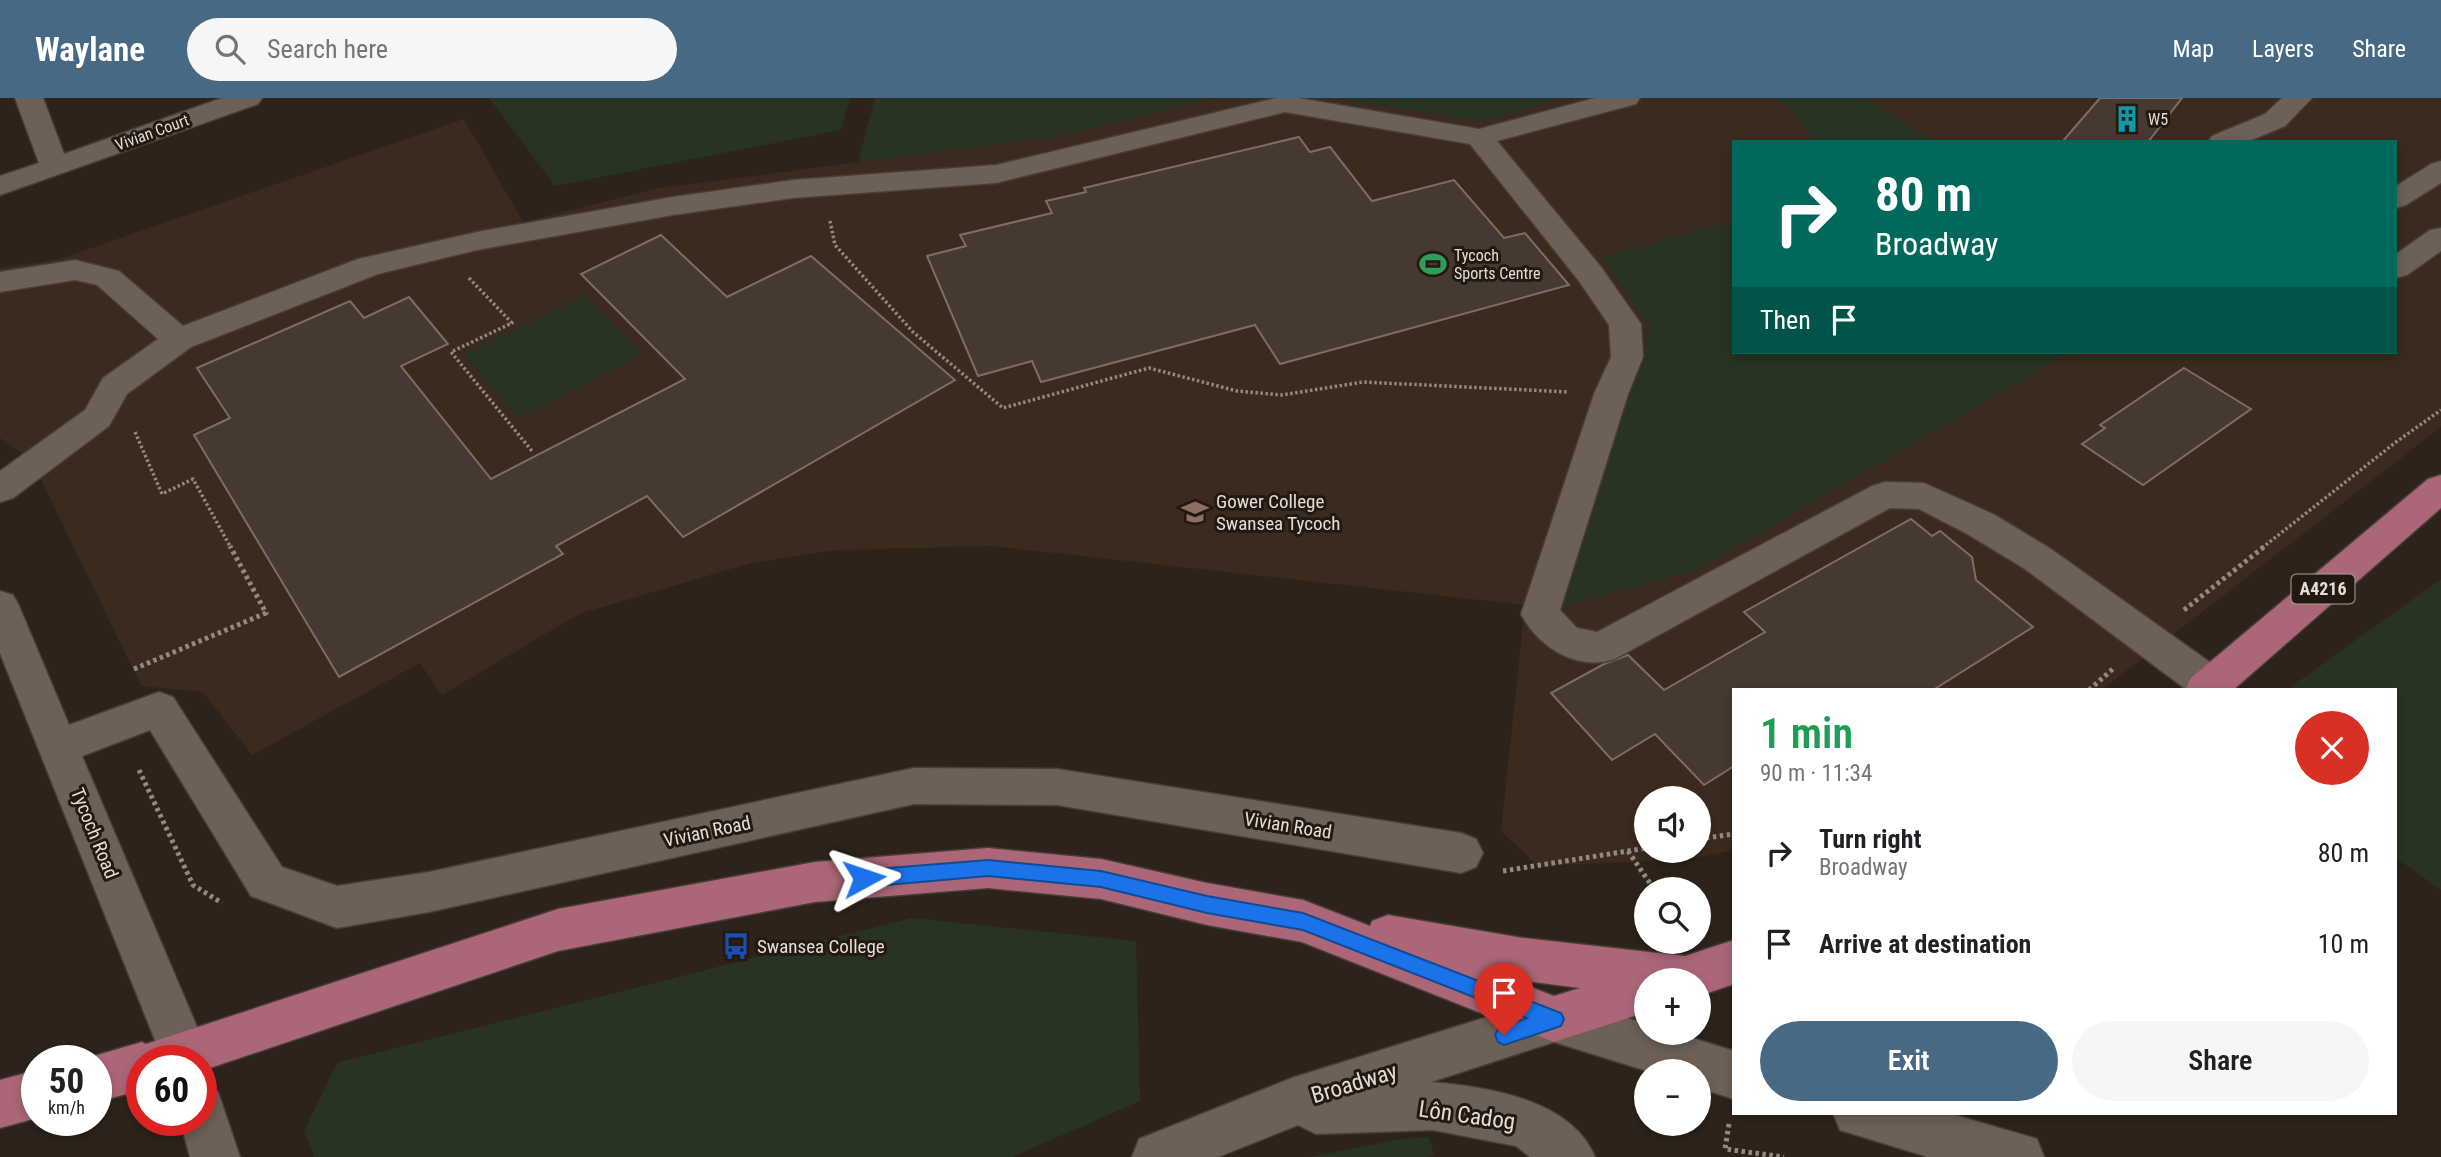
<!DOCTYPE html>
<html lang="en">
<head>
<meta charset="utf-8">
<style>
	body { margin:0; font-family:"Roboto Condensed",sans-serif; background:#f6f6f6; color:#202124; height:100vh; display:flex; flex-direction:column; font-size:26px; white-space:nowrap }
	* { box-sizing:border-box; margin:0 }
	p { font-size:23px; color:#757577 }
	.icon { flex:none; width:38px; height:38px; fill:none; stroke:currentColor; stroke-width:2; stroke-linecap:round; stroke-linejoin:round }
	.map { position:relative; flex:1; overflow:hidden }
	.side { position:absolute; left:1732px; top:590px; width:665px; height:427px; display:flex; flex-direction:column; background:#fff; border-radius:0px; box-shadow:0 4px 10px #0003 }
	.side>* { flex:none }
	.hud { position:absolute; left:1732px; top:42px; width:665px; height:214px; border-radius:0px; box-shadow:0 4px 10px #0003; background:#00695c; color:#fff; overflow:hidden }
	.fabs { position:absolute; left:1634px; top:688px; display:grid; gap:14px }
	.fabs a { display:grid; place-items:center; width:77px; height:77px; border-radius:50%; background:#fff; box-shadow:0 4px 10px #0003; font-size:35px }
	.speed { position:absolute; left:21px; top:947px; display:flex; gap:14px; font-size:35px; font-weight:700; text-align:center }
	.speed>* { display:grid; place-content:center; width:91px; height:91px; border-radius:50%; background:#fff; box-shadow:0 4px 10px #0003; line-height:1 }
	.speed small { font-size:18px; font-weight:400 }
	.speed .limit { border:10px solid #d22; background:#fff; color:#111 }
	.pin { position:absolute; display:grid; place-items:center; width:60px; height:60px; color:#fff; margin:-72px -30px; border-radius:50% 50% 50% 0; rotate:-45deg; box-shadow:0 0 7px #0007 }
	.pin .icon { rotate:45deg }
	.me { position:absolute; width:77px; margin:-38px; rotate:85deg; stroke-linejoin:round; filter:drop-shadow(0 0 5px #0008) }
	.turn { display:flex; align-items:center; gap:24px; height:147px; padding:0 28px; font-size:32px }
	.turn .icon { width:91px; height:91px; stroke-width:2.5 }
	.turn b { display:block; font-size:49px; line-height:60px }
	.then { display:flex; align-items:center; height:66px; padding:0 28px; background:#0003; gap:14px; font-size:26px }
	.round { display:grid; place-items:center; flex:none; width:74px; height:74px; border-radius:37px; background:#f6f6f6 }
	.summary { display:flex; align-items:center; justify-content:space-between; height:119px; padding:0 28px }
	h1 { font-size:42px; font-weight:600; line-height:52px; color:#1e9e55 }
	.button { display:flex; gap:14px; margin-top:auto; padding:14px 28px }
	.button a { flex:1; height:80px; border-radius:42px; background:#476983; color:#fff; font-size:28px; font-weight:600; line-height:80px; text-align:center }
	.button a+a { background:#f6f6f6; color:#202124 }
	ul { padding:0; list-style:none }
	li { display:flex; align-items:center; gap:21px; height:91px; padding:0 28px }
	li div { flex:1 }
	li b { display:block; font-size:26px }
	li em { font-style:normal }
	header { display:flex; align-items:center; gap:42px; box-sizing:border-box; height:98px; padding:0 35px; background:#476983; color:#fff }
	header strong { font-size:33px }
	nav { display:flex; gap:38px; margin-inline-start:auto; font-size:24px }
	.search { width:490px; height:63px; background:#f6f6f6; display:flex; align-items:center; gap:18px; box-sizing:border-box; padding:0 24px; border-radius:38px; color:#757577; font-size:26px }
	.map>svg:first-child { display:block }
	.built { fill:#3b2b1e; fill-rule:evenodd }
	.green { fill:#293321 }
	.building { fill:#453931; stroke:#7c6d65; stroke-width:2 }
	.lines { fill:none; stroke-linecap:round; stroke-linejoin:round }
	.minor-casing { stroke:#473e37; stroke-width:3 }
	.major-casing { stroke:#473e37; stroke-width:3 }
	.path-far1 { stroke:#918982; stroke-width:3.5; stroke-dasharray:2.5 2.5; stroke-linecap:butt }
	.path { stroke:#918982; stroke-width:5; stroke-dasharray:3.5 3.5; stroke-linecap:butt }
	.minor { fill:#6d6056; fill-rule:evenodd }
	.major { fill:#ab6677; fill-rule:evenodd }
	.route { fill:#1a73e8; stroke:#114b97; stroke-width:2 }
	.labels { text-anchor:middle; stroke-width:6; stroke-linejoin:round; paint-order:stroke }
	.far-poi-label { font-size:16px; fill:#e4ddd7; stroke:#231911; text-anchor:start }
	.far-street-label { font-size:16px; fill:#e4ddd7; stroke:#231911 }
	.shield { fill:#231911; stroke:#aaa29c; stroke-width:2 }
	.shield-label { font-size:18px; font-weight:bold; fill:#e4ddd7 }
	.poi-label { font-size:19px; fill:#e4ddd7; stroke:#231911; text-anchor:start }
	.street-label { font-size:19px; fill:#e4ddd7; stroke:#231911 }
	.near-street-label { font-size:23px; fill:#e4ddd7; stroke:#231911 }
</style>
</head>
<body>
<header>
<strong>Waylane</strong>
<div class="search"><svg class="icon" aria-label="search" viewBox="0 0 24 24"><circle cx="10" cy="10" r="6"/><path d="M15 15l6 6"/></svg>Search here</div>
<nav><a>Map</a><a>Layers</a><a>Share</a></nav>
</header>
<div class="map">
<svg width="2441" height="1059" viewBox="0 0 2441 1059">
	<rect width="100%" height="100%" fill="#2d231a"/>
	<path class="built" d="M1214,0H1339L1481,23L1564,0H2441V329L2103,591L1734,592V752L1690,761L1538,768L1501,733L1525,507L991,448L836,452L751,465L579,516L442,597L420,565L252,657L203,594L141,588L32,363L0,340V170L60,161L464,21L523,124L660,90L1059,38ZM1734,44H2396V254H1734ZM1647,700H1699V752H1647Z"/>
	<path class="green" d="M489,0H850L841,32L555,88Z
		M875,0H1214L1059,38L858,64Z
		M1339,0H1564L1481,23Z
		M1776,0H1864L1936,44H1813L1797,19Z
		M1734,122V254H2071L1698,471L1558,510L1651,232L1602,159Z
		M586,197L643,256L518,321L464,256Z
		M2441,481V792L2396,760V592L2288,591Z
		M912,820L1136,843L1140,1003L1012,1059H314L304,1033L337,965Z
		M1429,1039L1434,1057L1425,1059H1310L1396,1042Z"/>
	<path class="building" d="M2100,0H2182L2148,44H2062Z
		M1299,39L1310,54L1330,49L1372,103L1454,82L1504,140L1525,135L1569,187L1280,266L1255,227L1041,284L1032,263L978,278L927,158L966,148L960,137L1052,115L1046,103L1086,94L1084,90Z
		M661,137L727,199L811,158L955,282L683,439L647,398L556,448L563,456L339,579L194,337L230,320L197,270L350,203L364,220L409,199L448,246L401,268L491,381L685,281L581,176Z
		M2184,270L2251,311L2143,387L2082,346L2105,330L2100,327Z
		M1911,421L1932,438L1940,433L1972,459L1976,482L2033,529L1933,592H1734V668L1704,687L1655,636L1612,662L1551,595L1604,566L1628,557L1664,592L1765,534L1744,514Z"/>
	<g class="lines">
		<defs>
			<path id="minor" d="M15,0H43L64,56L222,0H262L258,6L0,97V78L39,65Z
				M1276,0H1298L1479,31L1595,0H1640L1636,6L1497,43L1601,169L1641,226L1643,259L1628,296L1560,512L1577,530L1597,534L1872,388L1885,384L1924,385L1995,417L2051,451L2225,575L2231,587L2229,592H2187L2025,471L1969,437L1919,411L1890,410L1615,561C1577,574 1538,549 1521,516L1594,296L1611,259L1609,227L1579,183L1470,46L1285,14L996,85L793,100L673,117L477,152L378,176L191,249L127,296L109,328L13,400L0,404V373L85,312L103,280L158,241L97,187L75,182L0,194V174L75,162L119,173L183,228L358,161L477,134L673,99L793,82L996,67Z
				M2282,0H2312L2285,28L2247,44H2208L2212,38L2265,16Z
				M2441,63V85L2406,107L2396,110V88L2431,66Z
				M2441,130V153L2407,177L2396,180V156L2430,132Z
				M0,493L13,497L19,508L69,627L159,594L173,599L282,769L337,788L429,774L914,670L1057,671L1461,735L1476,741L1483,755L1476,769L1461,775L1057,707L914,706L429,814L337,830L251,798L150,632L82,658L211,962L201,980V962H163L0,555Z
				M1554,898L1647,926V934H1673L1734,953V1001L1699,990V973H1647L1554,944L1431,984C1487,989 1571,1001 1595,1059H1530L1516,1048L1433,1032L1316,1036L1298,1027L1218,1059H1132L1139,1041L1292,980Z
				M201,987L218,994L240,1059H190L180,1022H201Z
				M1833,1015H1948L2037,1041L2044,1059H1928L1840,1032Z"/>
			<path id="major" d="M2441,377V410L2233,592H2185L2191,580L2428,381Z
				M988,750L1101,761L1207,785L1303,802L1370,828L1372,823L1388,817L1523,840L1685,858L1734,842V886L1699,898V882H1647V914L1554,944L1302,844L1207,827L1101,801L988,790L815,804L558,853L201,973V962H142V992L96,1004V962H80L142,944L146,946L558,811L815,764ZM1510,881L1580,890L1554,898Z
				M37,972V1020L0,1030V982Z"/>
		</defs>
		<use href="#minor" class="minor-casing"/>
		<use href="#major" class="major-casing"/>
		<path class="path-far1" d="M830,123L835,147L913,234L1003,310L1149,270L1237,293L1282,297L1363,284L1569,294
			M469,180L512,225L451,254L532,353
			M135,334L162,396L193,381L231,450
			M2262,450L2396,344L2441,312"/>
		<path class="path" d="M2184,512L2265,448
			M134,571L266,515L230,448
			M2089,592L2115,569
			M139,672L193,787L222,805
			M1699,741L1734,736
			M1628,753L1654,791
			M1503,773L1647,750
			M1729,1026L1725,1051L1784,1059"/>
		<use href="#minor" class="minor"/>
		<use href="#major" class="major"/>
	</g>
	<path class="route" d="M988,762L1101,773L1207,798L1303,815L1561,915L1564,921L1561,928L1504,947L1498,944L1495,937L1498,931L1527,920L1303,832L1207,815L1101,789L988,778L864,789L858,786L855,780L858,774L864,772Z"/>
	<defs>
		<symbol id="building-bare" viewBox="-9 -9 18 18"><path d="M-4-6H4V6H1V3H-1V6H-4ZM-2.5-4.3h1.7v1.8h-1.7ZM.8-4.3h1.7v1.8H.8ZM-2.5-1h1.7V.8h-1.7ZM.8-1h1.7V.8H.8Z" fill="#0f9aa8" stroke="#231911" stroke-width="2.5" paint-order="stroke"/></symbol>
		<symbol id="stadium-bare" viewBox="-9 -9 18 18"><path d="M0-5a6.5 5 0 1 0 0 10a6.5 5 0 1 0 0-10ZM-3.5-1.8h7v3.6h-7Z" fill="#2e9e5b" stroke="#231911" stroke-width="2.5" paint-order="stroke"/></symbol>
		<symbol id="university-bare" viewBox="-9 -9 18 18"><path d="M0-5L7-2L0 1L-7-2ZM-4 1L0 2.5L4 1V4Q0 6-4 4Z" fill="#8d6e63" stroke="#231911" stroke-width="2.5" paint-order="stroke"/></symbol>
		<symbol id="bus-bare" viewBox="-9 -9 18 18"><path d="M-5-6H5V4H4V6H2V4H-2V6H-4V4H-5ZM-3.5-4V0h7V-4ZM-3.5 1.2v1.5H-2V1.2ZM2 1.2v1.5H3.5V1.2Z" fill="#1a4fb4" stroke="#231911" stroke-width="2.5" paint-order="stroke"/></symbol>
	</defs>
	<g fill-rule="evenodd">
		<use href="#building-bare" x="2108" y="2" width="38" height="38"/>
		<use href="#stadium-bare" x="1414" y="147" width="38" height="38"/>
		<use href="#university-bare" x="1176" y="395" width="38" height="38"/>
		<use href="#bus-bare" x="717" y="829" width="38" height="38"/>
	</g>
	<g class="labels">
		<g class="far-poi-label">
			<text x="2148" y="27">W5</text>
			<text x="1454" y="163">Tycoch<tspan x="1454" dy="18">Sports Centre</tspan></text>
		</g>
		<g class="far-street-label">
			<text transform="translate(152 34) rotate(-20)" y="6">Vivian Court</text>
		</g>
		<rect class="shield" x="2291.5" y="476.5" width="63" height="29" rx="5"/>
		<g class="shield-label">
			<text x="2323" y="497">A4216</text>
		</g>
		<g class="poi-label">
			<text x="1216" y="410">Gower College<tspan x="1216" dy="22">Swansea Tycoch</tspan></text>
			<text x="757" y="855">Swansea College</text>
		</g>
		<g class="street-label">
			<text transform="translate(1288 727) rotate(9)" y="7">Vivian Road</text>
			<text transform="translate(707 733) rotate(-12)" y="7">Vivian Road</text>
			<text transform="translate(95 735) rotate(68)" y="7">Tycoch Road</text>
		</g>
		<g class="near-street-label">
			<text transform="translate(1354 985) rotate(-17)" y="8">Broadway</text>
			<text transform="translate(1467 1017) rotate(8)" y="8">Lôn Cadog</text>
		</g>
	</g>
</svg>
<div class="fabs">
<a><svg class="icon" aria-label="sound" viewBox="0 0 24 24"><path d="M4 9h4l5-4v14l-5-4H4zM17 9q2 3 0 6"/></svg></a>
<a><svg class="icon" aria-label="search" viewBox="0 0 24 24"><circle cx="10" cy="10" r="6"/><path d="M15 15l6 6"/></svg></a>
<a>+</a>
<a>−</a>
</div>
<div class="speed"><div>50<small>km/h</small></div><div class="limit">60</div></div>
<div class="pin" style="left:1504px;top:937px;background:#d93025"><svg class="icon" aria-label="arrive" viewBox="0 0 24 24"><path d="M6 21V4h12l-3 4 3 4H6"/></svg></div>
<svg class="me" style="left:864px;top:780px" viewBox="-20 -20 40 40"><path d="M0-17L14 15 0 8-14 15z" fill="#1a73e8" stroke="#fff" stroke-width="4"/></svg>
<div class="hud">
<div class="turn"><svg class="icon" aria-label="right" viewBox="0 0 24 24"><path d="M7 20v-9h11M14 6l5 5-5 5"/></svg><div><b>80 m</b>Broadway</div></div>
<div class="then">Then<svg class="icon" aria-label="arrive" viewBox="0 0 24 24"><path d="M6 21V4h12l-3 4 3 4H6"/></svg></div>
</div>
<section class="side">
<div class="summary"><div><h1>1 min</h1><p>90 m · 11:34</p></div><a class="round" style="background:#d93025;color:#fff"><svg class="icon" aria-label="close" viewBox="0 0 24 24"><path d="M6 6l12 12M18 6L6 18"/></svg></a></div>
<ul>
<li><svg class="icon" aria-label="right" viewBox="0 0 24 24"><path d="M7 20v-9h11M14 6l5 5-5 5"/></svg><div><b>Turn right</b><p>Broadway</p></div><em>80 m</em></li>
<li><svg class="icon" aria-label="arrive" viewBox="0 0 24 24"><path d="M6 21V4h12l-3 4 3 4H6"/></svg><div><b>Arrive at destination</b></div><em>10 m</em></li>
</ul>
<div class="button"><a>Exit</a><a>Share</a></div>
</section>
</div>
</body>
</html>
